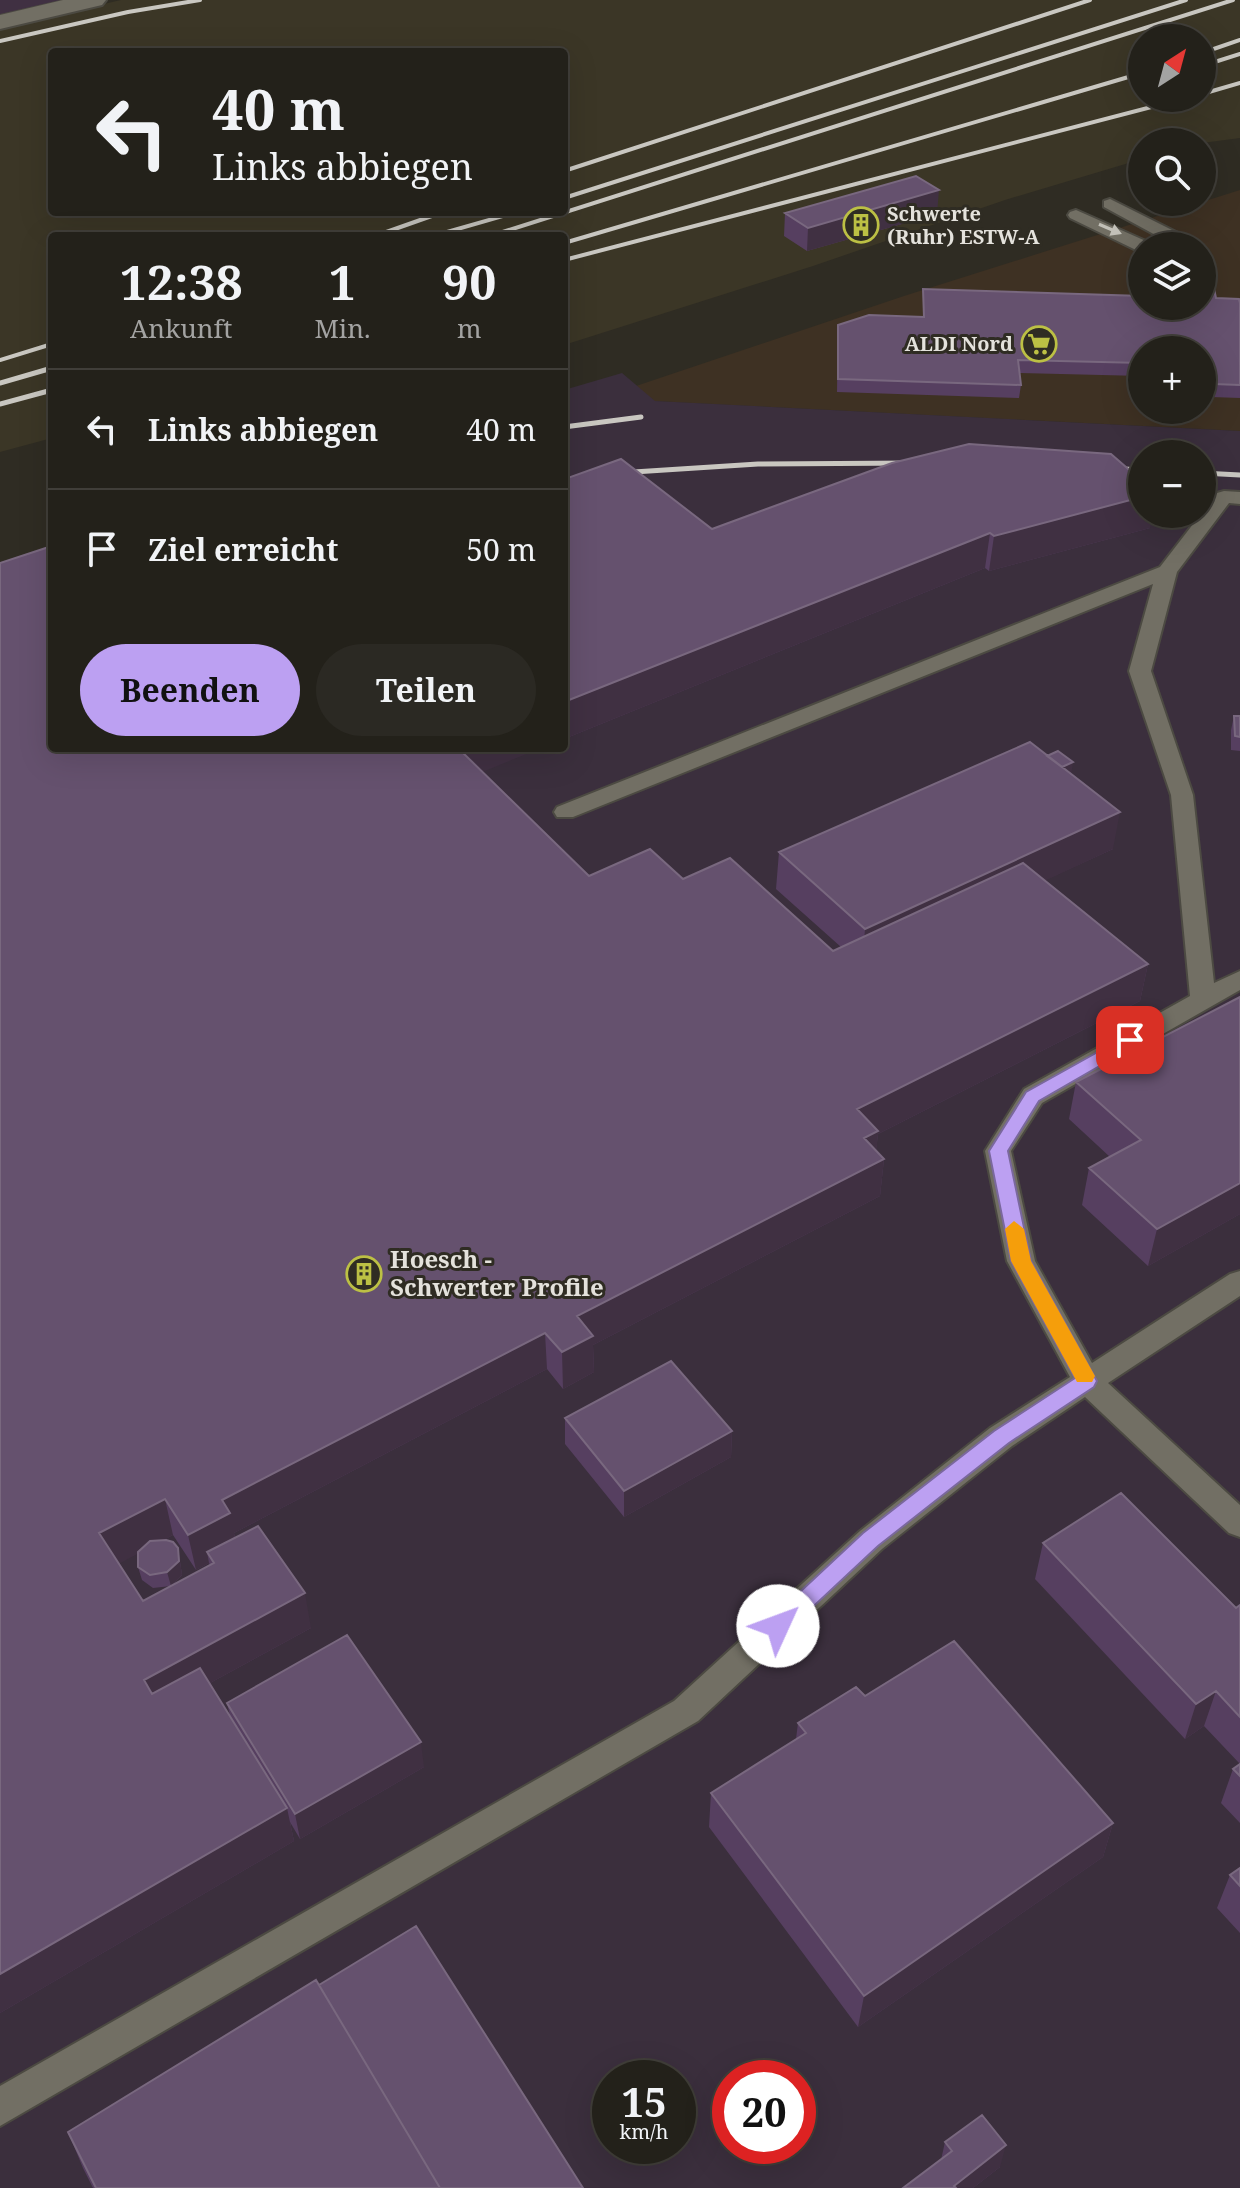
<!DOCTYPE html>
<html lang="de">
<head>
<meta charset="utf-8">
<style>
	body { margin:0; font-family:"Noto Serif",serif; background:#2b2923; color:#f1f3f6; height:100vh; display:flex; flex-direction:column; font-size:30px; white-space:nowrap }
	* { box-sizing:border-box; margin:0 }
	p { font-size:26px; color:#a3a3a2 }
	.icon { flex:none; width:44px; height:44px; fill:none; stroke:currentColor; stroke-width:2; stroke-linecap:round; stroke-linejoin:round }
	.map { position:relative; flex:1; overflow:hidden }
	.sheet { position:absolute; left:48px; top:232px; width:520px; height:520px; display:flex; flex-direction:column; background:#23211a; border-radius:8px; box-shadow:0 8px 32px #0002,0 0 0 2px #403e39 }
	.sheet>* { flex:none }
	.top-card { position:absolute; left:48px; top:48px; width:520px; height:168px; border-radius:8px; box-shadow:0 8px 32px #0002,0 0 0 2px #403e39; background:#23211a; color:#f1f3f6; overflow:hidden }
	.needle { width:52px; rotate:36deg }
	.fabs { position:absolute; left:1128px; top:24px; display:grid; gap:16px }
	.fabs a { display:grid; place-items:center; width:88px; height:88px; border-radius:50%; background:#23211a; box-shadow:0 8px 32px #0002,0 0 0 2px #403e39; font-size:40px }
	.speed { position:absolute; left:592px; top:2060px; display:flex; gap:16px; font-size:40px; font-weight:700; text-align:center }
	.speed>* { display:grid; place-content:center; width:104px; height:104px; border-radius:50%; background:#23211a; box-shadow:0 8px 32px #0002,0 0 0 2px #403e39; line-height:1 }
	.speed small { font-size:20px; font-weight:400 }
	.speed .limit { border:12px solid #d22; background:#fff; color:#111 }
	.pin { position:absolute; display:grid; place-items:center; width:68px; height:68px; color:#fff; margin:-34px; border-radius:16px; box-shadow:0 4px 12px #0006 }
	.me { position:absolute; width:88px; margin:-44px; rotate:47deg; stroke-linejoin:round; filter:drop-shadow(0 0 6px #0008) }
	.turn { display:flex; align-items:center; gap:28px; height:168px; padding:0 32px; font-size:36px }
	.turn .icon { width:104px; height:104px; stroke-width:2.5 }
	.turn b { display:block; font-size:56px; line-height:68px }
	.eta { display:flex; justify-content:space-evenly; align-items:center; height:136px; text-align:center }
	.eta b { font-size:48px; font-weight:700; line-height:56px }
	.action { display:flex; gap:16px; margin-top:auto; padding:16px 32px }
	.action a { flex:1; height:92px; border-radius:48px; background:#bca0f2; color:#111; font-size:32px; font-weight:700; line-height:92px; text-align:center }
	.action a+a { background:#2b2923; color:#f1f3f6 }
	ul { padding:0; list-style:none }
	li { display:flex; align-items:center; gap:24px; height:120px; padding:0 32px; border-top:2px solid #403e39 }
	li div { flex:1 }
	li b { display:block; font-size:30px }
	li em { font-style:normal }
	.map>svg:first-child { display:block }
	.commercial { fill:#3e3123; fill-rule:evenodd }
	.industrial { fill:#3b2f3d; fill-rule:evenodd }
	.built { fill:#3b3626; fill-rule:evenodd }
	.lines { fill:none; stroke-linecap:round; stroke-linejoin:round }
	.service-casing { stroke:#4c4a42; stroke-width:4 }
	.minor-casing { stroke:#4c4a42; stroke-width:4 }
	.service { fill:#726f64; fill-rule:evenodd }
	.minor { fill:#726f64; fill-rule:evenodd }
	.rail-far1 { stroke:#c9c7c1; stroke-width:4 }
	.rail { stroke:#c9c7c1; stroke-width:5 }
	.wall { fill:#563f60; fill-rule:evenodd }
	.shaded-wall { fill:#403042 }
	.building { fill:#65516e; stroke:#79687f; stroke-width:2 }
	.oneway { fill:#c2c0b8 }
	.route { fill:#bca0f2; stroke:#7a689d; stroke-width:2 }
	.slow { fill:#f59e0b }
	.labels { text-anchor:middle; stroke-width:6; stroke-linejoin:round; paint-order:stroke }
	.far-poi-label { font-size:20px; font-weight:bold; fill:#e4e2dc; stroke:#2f2c23; text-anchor:start }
	.poi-label { font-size:24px; font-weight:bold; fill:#e4e2dc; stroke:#2f2c23; text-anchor:start }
</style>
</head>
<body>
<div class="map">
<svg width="1240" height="2188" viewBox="0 0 1240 2188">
	<rect width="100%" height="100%" fill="#2f2c23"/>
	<path class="commercial" d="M1240,190V431L654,401L636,386L904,296ZM1142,246H1202V306H1142ZM1142,350H1202V410H1142Z"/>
	<path class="industrial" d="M622,373L655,401L1240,431V2188H0V573L52,748H564V390ZM1142,454H1202V514H1142ZM610,2078H678V2146H610ZM730,2078H798V2146H730Z"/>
	<path class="built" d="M121,0H1240V138L1202,143L1142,142V159L1005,200L813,266L564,345V236H52V438L0,452V28ZM1142,38H1202V98H1142ZM52,52H564V212H52Z"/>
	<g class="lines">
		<defs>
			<path id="service" d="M1110,199L1184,236L1186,240L1184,244H1172L1104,207V201Z
				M1076,210L1148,242L1150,246H1142V251L1136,250L1070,218L1068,215L1070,212Z
				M1224,491L1240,492V504L1229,503L1177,572L1151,671L1193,795L1214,983L1240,971V990L1042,1103L1011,1151L1035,1261L1092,1363L1230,1274L1240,1271V1296L1108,1383L1240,1505V1537L1229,1533L1085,1397L1012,1446L882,1549L698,1721L0,2126V2086L674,1701L860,1531L990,1428L1070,1377L1007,1261L985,1151L1024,1089L1190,996L1171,795L1129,671L1153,584L573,817H557L554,812L557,807L1160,567L1217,493Z"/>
			<path id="minor" d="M63,0H106L102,5L0,29V15Z"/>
		</defs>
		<use href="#service" class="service-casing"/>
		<use href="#minor" class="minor-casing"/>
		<use href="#service" class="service"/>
		<use href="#minor" class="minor"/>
		<path class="rail-far1" d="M0,41L128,12L200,0
			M1202,53L1240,40
			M1202,66L1240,54
			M1202,94L1240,83
			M564,171L1090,0
			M564,198L1186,0
			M375,236L443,212
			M433,236L517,212
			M490,236L1233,0
			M564,243L1142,73
			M564,260L1186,98
			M0,360L52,344"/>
		<path class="rail" d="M0,383L52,368
			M0,404L52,390
			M564,427L641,417
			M1106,468L1142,470
			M618,473L758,464L914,463
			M1202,473L1240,475"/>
	</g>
	<path class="wall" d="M785,213L937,214L807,251L784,236Z
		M923,289L1216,298L1240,303V398L1211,397L1207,378H1202V350H1142V376L1020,373L1021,385L1019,398L837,392L838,325L923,317Z
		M564,475L568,478L712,529L1150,528L989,571L985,568L564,739Z
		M0,563L482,772L589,876L683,879L833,951L841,947L776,889L779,852L1071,774L1113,849L1045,880L1148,964L1140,1001L878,1134L876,1150L884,1159L880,1196L593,1345L594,1372L563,1389L547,1369L234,1533L235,1538L311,1628L210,1683L230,1716L227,1703L424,1767L300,1839L290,1822L294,1841L0,2013ZM173,1535L196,1570L209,1563L210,1565L143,1601L119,1563L138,1553V1567L142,1580L153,1588L171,1586L182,1575L178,1548L163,1540Z
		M1234,716H1240V751L1231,750V730Z
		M1240,997V1214L1148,1266L1082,1205L1089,1168L1110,1157L1069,1119L1076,1082Z
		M565,1418L732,1431L731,1457L624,1517L565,1444Z
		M1043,1543L1236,1608L1240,1605V1764L1204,1726L1185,1739L1035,1579Z
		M865,1696L1113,1823L1103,1857L858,2027L709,1827L711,1793L796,1739L798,1723Z
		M1240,1764V1823L1221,1803L1233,1769Z
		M1240,1868V1933L1217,1908L1230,1875Z
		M319,1985L583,2188H93L83,2168L68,2132Z
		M945,2142L1000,2167L973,2188H903L941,2160Z"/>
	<path class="shaded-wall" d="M0,0H60L0,14Z
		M939,190L937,214L807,251L808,228Z
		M1142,497V514H1152L1150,528L989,571L994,536Z
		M990,533L985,568L564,739V702Z
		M456,748H541L458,782Z
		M1073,762L1071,776H1042Z
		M1120,812L1113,849L862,966L865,929Z
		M1148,964L1140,1001L878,1134L875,1164L884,1159L880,1196L593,1345L594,1372L563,1389L562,1352L577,1316L857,1109Z
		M1240,1183V1214L1148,1266L1157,1229Z
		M545,1333L547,1369L234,1533L237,1549L207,1552L209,1563L196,1570L188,1535L222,1500Z
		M732,1431L731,1457L624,1517V1491Z
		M165,1499L173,1535L109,1569L99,1533Z
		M178,1548L182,1575L171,1586L167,1572Z
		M305,1593L311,1628L153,1714L144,1680Z
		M1216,1691L1204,1726L1185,1739L1196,1704Z
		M421,1742L424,1767L300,1839L295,1814Z
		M287,1808L294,1841L0,2013V1974Z
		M1113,1823L1103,1857L858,2027L864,1996Z
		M1006,2145L1000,2167L973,2188H954V2186Z"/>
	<path class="building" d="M916,176L939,190L808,228L785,213Z
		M1202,284H1213L1216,298L1239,299L1240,303V385L1214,384L1209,365H1202V350H1142V363L1018,360L1021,385L838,379V325L869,315L924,317L923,289L1142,296V306H1202Z
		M969,444L1111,454L1142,481V497L994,536L990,533L564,702V475L568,478L621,459L712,529L892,463Z
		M52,546V748H458L589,876L650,849L683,879L730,858L833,951L1023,863L1148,964L857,1109L878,1131L864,1138L884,1159L577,1316L593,1336L562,1352L545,1333L222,1500L230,1513L188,1535L165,1499L99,1533L143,1601L214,1563L207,1552L258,1526L305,1593L144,1680L152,1694L200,1668L287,1808L0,1974V563Z
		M1234,716H1240V737L1235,736Z
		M1030,742L1120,812L865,929L779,852Z
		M1058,751L1073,762L1062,767L1047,756Z
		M1240,997V1183L1157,1229L1089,1168L1141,1140L1076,1082Z
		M671,1361L732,1431L624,1491L565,1418Z
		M1121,1493L1236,1608L1240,1605V1717L1216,1691L1196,1704L1043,1543Z
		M166,1540L173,1542L178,1548L179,1561L167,1572L150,1575L138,1567V1552L150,1541Z
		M347,1635L421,1742L295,1814L227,1703Z
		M954,1641L1113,1823L864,1996L711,1793L806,1733L798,1723L856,1687L865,1696Z
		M1240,1764V1776L1233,1769Z
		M1240,1868V1886L1230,1875Z
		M416,1926L583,2188H440L319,1985Z
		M316,1980L440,2188H96L68,2132Z
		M982,2115L1006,2145L954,2186L956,2188H903L952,2151L945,2142Z"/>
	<defs><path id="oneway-solid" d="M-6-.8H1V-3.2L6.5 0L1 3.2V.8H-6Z" transform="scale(2)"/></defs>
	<use class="oneway" href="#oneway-solid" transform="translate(1110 229) rotate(23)"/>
	<path class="route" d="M1130,1034L1136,1036L1139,1040L1136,1045L1039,1101L1008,1151L1031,1261L1097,1381L1094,1387L1009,1443L878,1546L786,1632L778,1635L771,1632L767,1626L771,1619L863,1533L994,1431L1075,1378L1011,1261L989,1151L1026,1092Z"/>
	<path class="slow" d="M1014,1221L1024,1229L1031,1261L1095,1376L1092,1382H1077L1011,1261L1005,1229Z"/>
	<defs>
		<symbol id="building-ring" viewBox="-11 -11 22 22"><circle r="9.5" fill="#2f2c23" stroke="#bcc044" stroke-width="1.5"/><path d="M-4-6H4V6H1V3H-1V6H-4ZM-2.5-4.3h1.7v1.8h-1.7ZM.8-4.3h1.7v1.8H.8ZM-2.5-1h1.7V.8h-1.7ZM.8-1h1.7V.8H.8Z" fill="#bcc044"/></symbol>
		<symbol id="supermarket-ring" viewBox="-11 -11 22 22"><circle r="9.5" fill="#2f2c23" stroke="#bcc044" stroke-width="1.5"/><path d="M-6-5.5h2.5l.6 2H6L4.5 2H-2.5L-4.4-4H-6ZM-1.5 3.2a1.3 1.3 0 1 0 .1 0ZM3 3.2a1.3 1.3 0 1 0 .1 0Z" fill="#bcc044"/></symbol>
	</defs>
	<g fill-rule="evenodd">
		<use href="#building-ring" x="841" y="205" width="40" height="40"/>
		<use href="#supermarket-ring" x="1019" y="324" width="40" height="40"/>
		<use href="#building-ring" x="344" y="1254" width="40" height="40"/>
	</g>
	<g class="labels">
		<g class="far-poi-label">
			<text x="887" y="221">Schwerte<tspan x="887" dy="23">(Ruhr) ESTW-A</tspan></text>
			<text x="1013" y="351" text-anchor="end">ALDI Nord</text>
		</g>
		<g class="poi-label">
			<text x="390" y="1268">Hoesch -<tspan x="390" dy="28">Schwerter Profile</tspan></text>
		</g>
	</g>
</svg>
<div class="fabs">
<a><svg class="needle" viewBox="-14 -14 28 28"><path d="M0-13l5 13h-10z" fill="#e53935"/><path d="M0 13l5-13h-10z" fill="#a3a3a2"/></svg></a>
<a><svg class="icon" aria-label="search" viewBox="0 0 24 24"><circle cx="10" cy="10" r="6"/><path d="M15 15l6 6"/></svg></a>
<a><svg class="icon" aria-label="layers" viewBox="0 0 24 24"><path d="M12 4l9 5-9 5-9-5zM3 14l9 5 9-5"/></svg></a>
<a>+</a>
<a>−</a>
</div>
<div class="speed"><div>15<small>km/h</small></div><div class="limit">20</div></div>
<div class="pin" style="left:1130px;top:1040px;background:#d93025"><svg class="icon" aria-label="arrive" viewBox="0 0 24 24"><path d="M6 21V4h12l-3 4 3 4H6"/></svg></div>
<svg class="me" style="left:778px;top:1626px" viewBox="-20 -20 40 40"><circle r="19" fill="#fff"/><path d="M0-13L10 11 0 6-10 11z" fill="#bca0f2"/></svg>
<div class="top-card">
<div class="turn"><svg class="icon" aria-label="left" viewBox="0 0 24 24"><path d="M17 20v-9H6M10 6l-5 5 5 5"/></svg><div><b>40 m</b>Links abbiegen</div></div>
</div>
<section class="sheet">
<div class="eta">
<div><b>12:38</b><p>Ankunft</p></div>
<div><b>1</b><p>Min.</p></div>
<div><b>90</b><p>m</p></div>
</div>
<ul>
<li><svg class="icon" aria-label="left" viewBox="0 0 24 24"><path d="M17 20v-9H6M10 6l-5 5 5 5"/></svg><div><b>Links abbiegen</b></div><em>40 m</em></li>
<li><svg class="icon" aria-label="arrive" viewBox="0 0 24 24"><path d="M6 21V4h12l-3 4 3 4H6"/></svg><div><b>Ziel erreicht</b></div><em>50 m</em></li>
</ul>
<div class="action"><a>Beenden</a><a>Teilen</a></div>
</section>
</div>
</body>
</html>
